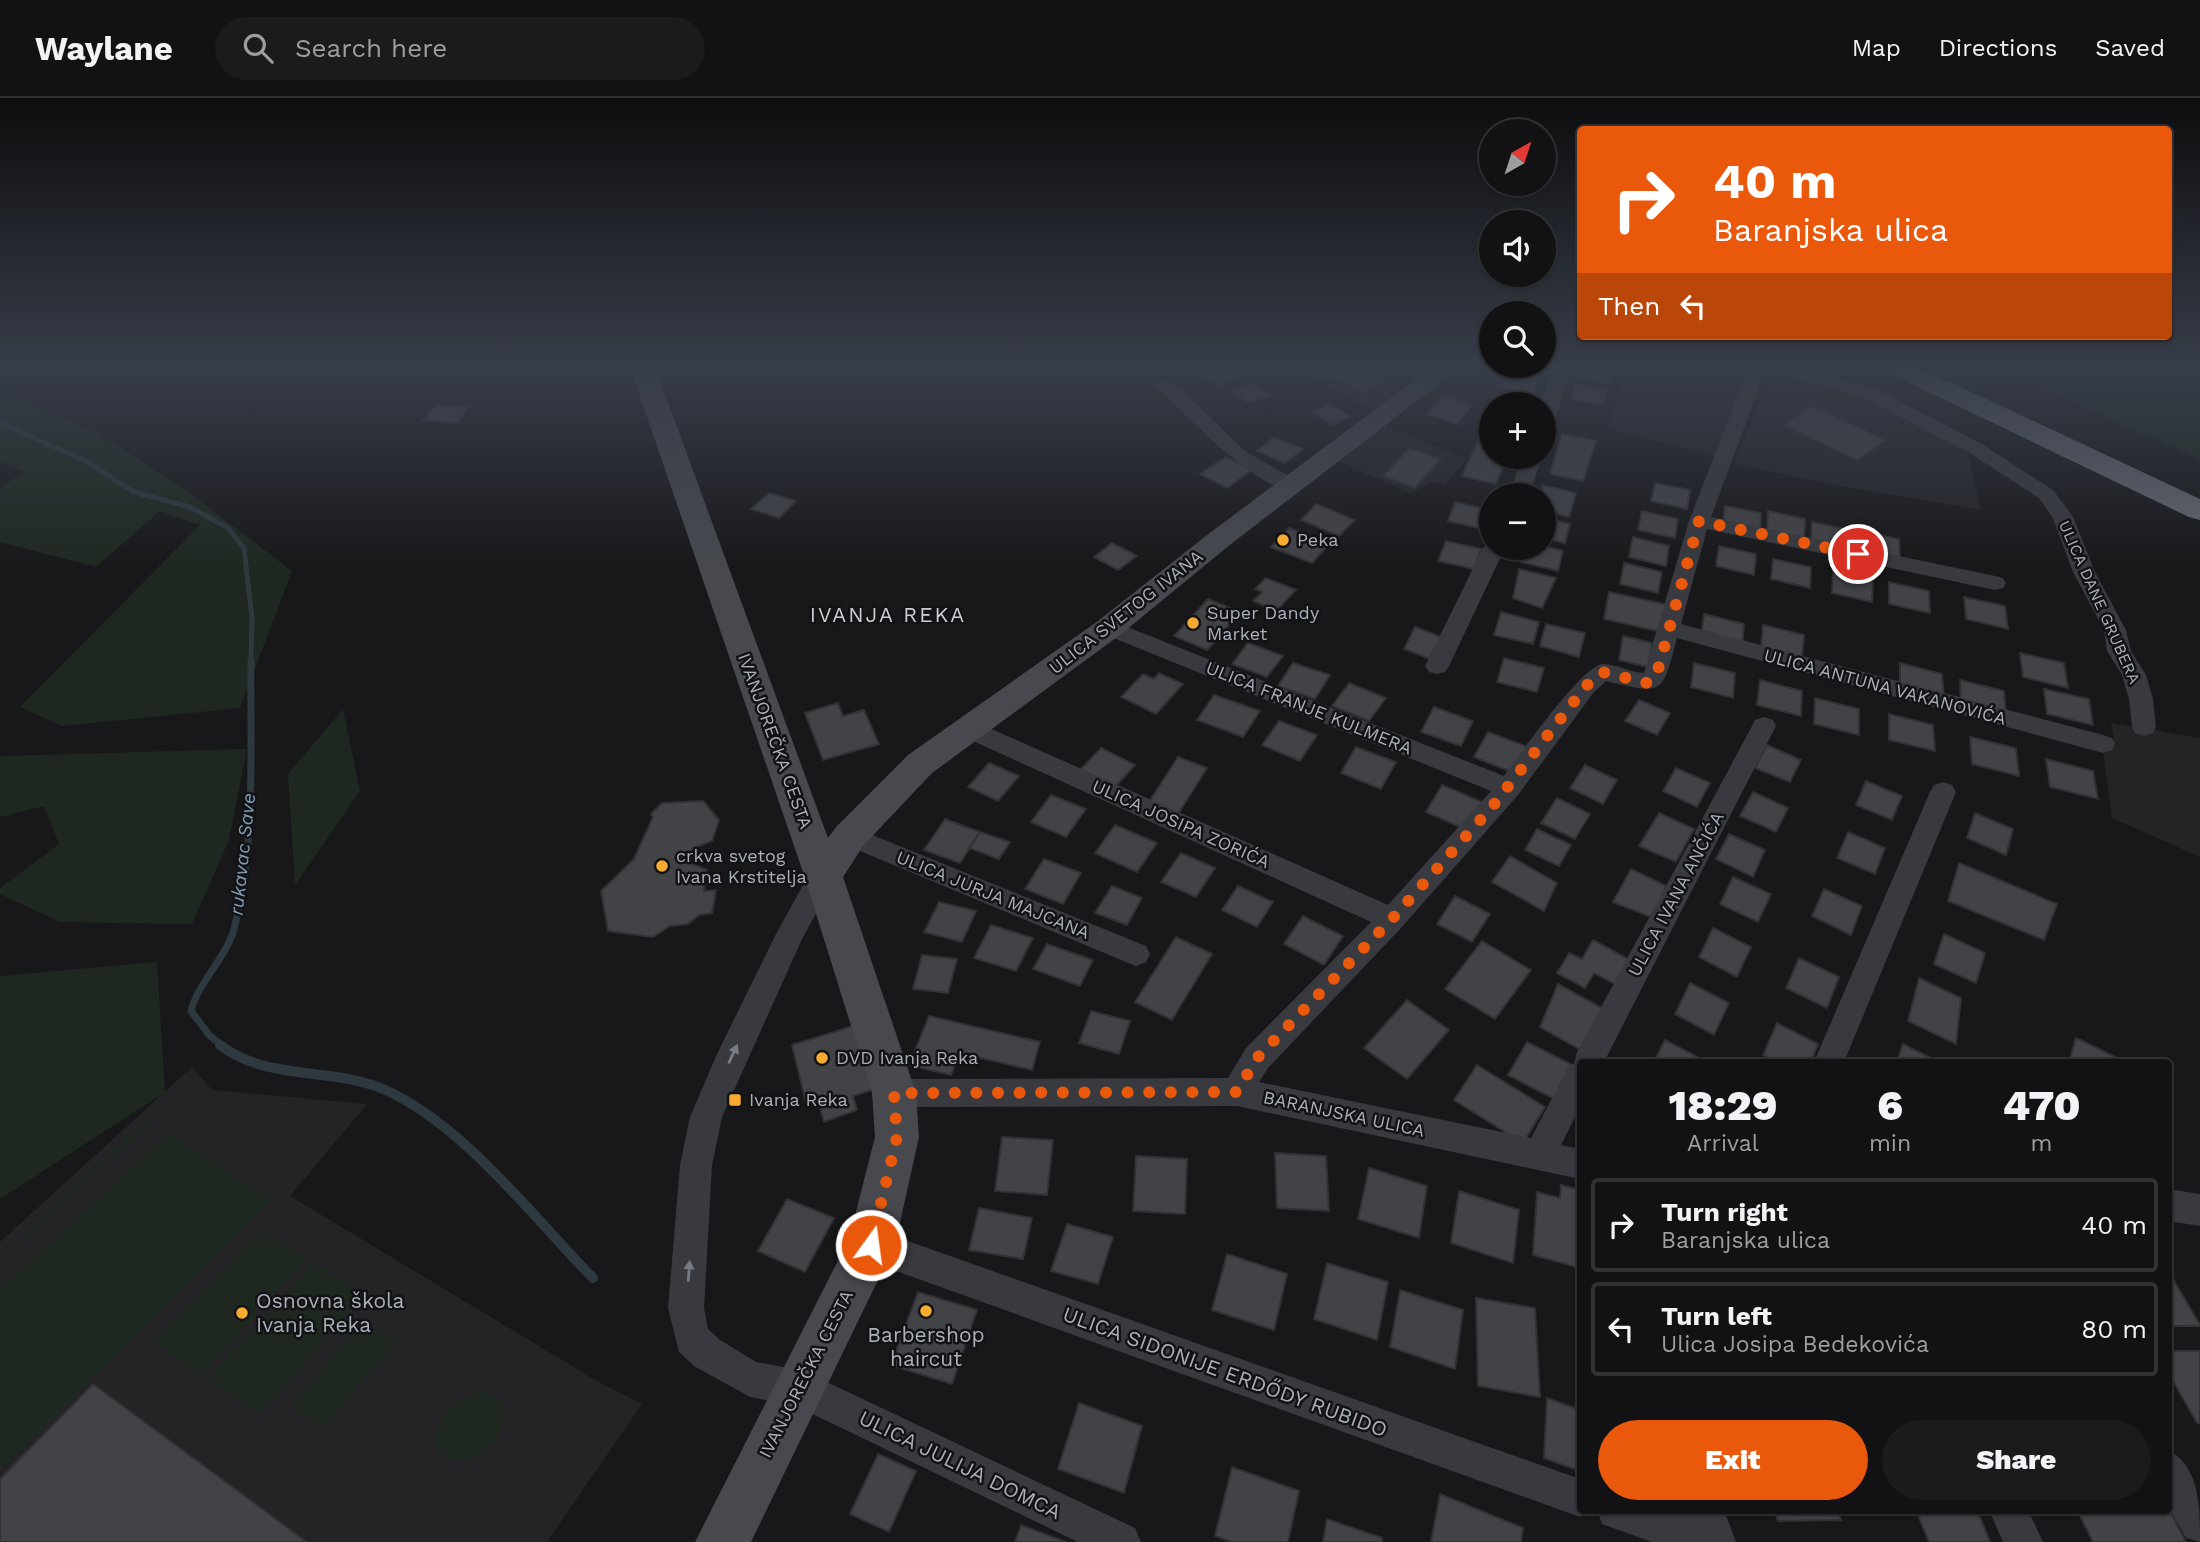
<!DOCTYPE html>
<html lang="en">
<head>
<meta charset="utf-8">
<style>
	body { margin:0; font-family:"Work Sans",sans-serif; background:#1b1b1d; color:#f1f3f6; height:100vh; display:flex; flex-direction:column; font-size:26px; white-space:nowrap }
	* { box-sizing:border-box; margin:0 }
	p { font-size:23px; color:#9c9ea0 }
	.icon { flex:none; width:38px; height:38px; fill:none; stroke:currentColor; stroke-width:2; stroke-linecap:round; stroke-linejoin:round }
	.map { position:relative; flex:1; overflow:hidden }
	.panel { position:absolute; left:1577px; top:961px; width:595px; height:455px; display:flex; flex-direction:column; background:#121214; border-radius:7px; box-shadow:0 2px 5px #0004,0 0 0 2px #313234 }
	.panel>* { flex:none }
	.top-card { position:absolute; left:1577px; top:28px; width:595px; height:214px; border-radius:7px; box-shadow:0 2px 5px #0004,0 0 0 2px #313234; background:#ea580c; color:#fff; overflow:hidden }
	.needle { width:46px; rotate:39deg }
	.fabs { position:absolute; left:1479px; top:21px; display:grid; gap:14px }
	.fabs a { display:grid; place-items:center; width:77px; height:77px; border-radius:50%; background:#121214; box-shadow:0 2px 5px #0004,0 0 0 2px #313234; font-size:35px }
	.pin { position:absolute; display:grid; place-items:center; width:60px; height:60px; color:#fff; margin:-30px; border:4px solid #fff; border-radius:50%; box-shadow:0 2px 7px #0007 }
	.me { position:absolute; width:77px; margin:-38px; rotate:14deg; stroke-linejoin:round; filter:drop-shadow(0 0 5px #0008) }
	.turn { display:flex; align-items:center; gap:24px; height:147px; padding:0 21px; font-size:32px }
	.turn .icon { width:91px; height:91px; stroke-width:2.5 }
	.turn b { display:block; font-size:49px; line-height:60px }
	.then { display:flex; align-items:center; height:66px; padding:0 21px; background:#0003; gap:14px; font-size:26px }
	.eta { display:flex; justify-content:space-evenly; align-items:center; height:119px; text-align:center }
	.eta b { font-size:42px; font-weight:800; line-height:49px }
	.primary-button { display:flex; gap:14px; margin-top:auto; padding:14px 21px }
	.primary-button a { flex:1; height:80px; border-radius:42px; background:#ea580c; color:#fff; font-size:28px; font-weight:800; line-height:80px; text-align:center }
	.primary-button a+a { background:#1b1b1d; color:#f1f3f6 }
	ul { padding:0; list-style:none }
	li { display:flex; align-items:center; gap:21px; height:94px; margin:0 14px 10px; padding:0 7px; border:4px solid #313234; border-radius:7px }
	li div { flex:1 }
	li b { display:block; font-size:26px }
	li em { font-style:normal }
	header { display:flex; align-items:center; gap:42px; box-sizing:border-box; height:98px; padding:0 35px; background:#121214; border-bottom:2px solid #313234 }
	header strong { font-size:33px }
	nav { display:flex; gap:38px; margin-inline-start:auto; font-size:24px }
	.search { width:490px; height:63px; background:#1b1b1d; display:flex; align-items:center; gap:18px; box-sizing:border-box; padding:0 24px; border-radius:38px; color:#9c9ea0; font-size:26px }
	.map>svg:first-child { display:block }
	.built { fill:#242427 }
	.green { fill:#1f2820 }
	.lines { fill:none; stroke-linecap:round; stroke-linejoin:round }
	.stream-far2 { stroke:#2d383f; stroke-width:5 }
	.stream-far1 { stroke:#2d383f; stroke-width:7 }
	.stream { stroke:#2d383f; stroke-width:10 }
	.building { fill:#424347; stroke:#323236; stroke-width:2 }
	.street { fill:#393a3f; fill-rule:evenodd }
	.secondary { fill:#47494f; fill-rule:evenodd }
	.highway { fill:#646870; fill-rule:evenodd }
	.oneway { fill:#777b83 }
	.route { stroke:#ea580c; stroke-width:12; stroke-dasharray:0 21.6 }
	.poi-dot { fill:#f9ab31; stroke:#131315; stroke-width:2.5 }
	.labels { text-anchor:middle; stroke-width:5; stroke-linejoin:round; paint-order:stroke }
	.far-street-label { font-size:16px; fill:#aab0ba; stroke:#131315 }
	.poi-label { font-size:18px; fill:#aab0ba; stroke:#131315; text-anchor:start }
	.street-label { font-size:18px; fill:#aab0ba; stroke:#131315 }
	.water-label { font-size:19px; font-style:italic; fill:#809fb6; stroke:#131315 }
	.quarter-label { font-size:21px; letter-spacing:2px; fill:#cbced6; stroke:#131315 }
	.near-poi-label { font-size:21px; fill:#aab0ba; stroke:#131315; text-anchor:start }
	.near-street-label { font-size:21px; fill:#aab0ba; stroke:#131315 }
</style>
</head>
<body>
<header>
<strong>Waylane</strong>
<div class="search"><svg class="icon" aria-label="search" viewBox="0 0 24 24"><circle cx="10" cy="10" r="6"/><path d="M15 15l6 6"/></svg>Search here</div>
<nav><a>Map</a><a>Directions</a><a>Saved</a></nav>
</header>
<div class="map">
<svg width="2200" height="1444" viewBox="0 0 2200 1444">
	<rect width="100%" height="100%" fill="#18181a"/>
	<path class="built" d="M1295,269H1363L1405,293L1375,315Z
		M1627,269H1749L1717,359L1607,330Z
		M1772,274L1864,298L1967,353L1981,412L1840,388L1734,366Z
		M1383,327L1467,361L1444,387L1434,384L1410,395L1338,363Z
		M2111,625L2200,640V759L2112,720L2103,654L2106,642H2114Z
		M192,969L212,992L367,1006L290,1098L602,1286L642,1306L547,1444H0V1144Z"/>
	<path class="green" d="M1995,269H2200V362Z
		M0,293L97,334L194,398L292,473L240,610L62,628L20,609L200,427L160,413L96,469L0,444V390L24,374L0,364Z
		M343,611L360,693L295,787L288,676Z
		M247,651L229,742L192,826L60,824L0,796V790L59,746L44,708L0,719V658Z
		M157,864L165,994L0,1101V878Z
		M149,1019L153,1021L26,1140L23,1137Z
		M170,1035L270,1102L0,1372V1191Z
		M261,1133L307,1161L201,1277L154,1245Z
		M313,1165L364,1196L260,1316L208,1281Z
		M363,1222L396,1243L324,1329L291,1307Z
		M480,1294C529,1299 494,1369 456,1363C416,1358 442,1301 480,1294Z"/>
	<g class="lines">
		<path class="stream-far2" d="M0,325L86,363L134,394L190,409L228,430L244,450L252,520L251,565"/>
		<path class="stream-far1" d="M223,948L210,938L191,913C199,882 228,859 235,827C256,742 250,651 251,563"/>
		<path class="stream" d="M220,947C267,983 331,969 383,991C461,1024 534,1120 593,1180"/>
	</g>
	<path class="building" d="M1218,269H1223L1240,279L1220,288L1200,277Z
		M1334,269H1357L1384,284L1362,294L1335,279L1326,283L1315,277Z
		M1582,269L1614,272L1610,287L1579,280Z
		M1507,275L1538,281L1533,296L1502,289Z
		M1255,286L1270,298L1248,305L1232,293Z
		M1575,286L1606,292L1603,307L1571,301Z
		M1443,297L1472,307L1457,326L1427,316Z
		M1494,297L1525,303L1524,306H1491V312H1488Z
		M1329,306L1351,318L1333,327L1312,314Z
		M436,307L469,309L457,325L423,322Z
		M1811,308L1886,342L1857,362L1783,327Z
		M1489,319L1491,359H1507L1496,386L1462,378Z
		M1562,336L1596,343L1583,383L1550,376Z
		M1274,339L1303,351L1285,365L1257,353Z
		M1409,350L1441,361L1415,390L1383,378Z
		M1226,359L1252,372L1227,390L1200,376Z
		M1655,385L1690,392L1687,411L1651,403Z
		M1542,387L1576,395L1569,419L1544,412Z
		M769,395L796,403L779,420L751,411Z
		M1455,404L1490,412L1484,431L1448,423Z
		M1316,406L1355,422L1339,438L1301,422Z
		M1725,408L1761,415L1760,434L1723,426Z
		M1642,413L1678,421L1675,440L1638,432Z
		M1768,413L1805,421L1804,441L1767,432Z
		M1544,420L1570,426L1565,445L1544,440Z
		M1812,424L1850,432L1849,451L1811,443Z
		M1289,430L1329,446L1312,465L1271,449Z
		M1861,433L1899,441L1900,461L1861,452Z
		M1633,439L1669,448L1666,468L1629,459Z
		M1446,443L1481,451L1474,471L1438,463Z
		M1112,445L1137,458L1118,472L1094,459Z
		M1544,448L1563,453L1558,473L1521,464L1525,450Z
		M1719,448L1756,456L1754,477L1716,468Z
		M1773,461L1811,469L1810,490L1771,481Z
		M1624,465L1662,474L1658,495L1620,486Z
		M1519,471L1556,480L1542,510L1513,500Z
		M1833,474L1873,483L1872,504L1832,495Z
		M1266,480L1296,492L1276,513L1253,503L1262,494L1255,491Z
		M1889,484L1929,493L1930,515L1889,506Z
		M1609,494L1669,507L1666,535L1604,521Z
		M1964,499L2005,508L2008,531L1966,521Z
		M1208,501L1240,514L1207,552L1174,538Z
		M1501,514L1539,524L1533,546L1494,537Z
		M1704,516L1744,526L1742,549L1701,539Z
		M1546,526L1585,535L1579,559L1540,548Z
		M1763,527L1804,537L1802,560L1761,550Z
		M1415,529L1442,539L1430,561L1404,551Z
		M1623,538L1652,545L1648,569L1619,562Z
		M1248,545L1283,558L1267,579L1232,566Z
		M2020,555L2064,565L2068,590L2023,579Z
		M1504,560L1544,570L1537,594L1497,584Z
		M1293,565L1330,577L1315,601L1278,588Z
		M1694,565L1735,575L1733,600L1691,589Z
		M1900,565L1942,576L1944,600L1900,590Z
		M1159,575L1183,586L1156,616L1121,599L1143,576L1154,581Z
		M1760,582L1802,593L1801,618L1757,607Z
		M1960,582L2004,593L2006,618L1961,607Z
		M1349,585L1386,600L1369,623L1332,608Z
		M2044,591L2089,601L2093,627L2047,616Z
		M1214,597L1260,613L1243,639L1197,622Z
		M1815,600L1859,611V637L1814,626Z
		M1639,602L1670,615L1657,637L1625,623Z
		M838,605L843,618L864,612L879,646L823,662L805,615Z
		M1434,609L1473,623L1461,648L1421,634Z
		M1889,616L1933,627L1935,653L1889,642Z
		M1279,623L1317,637L1300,663L1262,647Z
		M1488,634L1528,649L1514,675L1474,659Z
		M1970,639L2016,650L2019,678L1972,666Z
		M1767,647L1801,662L1790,684L1755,670Z
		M1356,649L1396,664L1381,691L1341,675Z
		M1101,650L1135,667L1114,690L1079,673Z
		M1178,659L1207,670L1178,716L1149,704Z
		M2046,661L2093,673L2098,701L2050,689Z
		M989,665L1019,678L998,703L968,689Z
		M1585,667L1617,682L1603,706L1570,690Z
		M1676,670L1710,685L1697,709L1663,693Z
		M1866,683L1902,698L1892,722L1856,707Z
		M1442,687L1482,704L1467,732L1426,714Z
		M1753,694L1788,710L1776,734L1740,718Z
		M1051,697L1086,711L1066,739L1031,724Z
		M1557,700L1590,716L1575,741L1541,725Z
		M703,703L719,722L712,743L694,750L687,764L707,772L704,793L716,792L712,815L699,817L688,826L670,828L653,839L608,833L601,793L634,761L653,719L651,716L662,705Z
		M1659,715L1694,731L1676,764L1639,748Z
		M1975,715L2013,731L2006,757L1967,740Z
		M945,721L980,734L960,765L924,752Z
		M1115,727L1157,745L1137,774L1095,755Z
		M1537,731L1571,747L1559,768L1525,752Z
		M980,734L1010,744L999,761L969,750Z
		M1848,734L1885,750L1875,776L1837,760Z
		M1729,736L1765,752L1753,779L1716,761Z
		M1181,755L1215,770L1196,799L1161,784Z
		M1510,758L1557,785L1544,813L1492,784Z
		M1044,761L1081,775L1063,806L1025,791Z
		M1959,765L2057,806L2044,842L1948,803Z
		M1631,771L1666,788L1653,820L1613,804Z
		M1733,779L1771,796L1758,824L1720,806Z
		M1112,788L1142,800L1127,827L1095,815Z
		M1238,788L1273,804L1257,829L1222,812Z
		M1824,791L1862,808L1851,837L1812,818Z
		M1455,798L1490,816L1472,844L1437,826Z
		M939,804L976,813L962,844L924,834Z
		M1303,818L1343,838L1324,867L1284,846Z
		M991,827L1033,840L1016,873L974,860Z
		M1713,830L1751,849L1737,879L1699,859Z
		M1944,836L1985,855L1976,885L1934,866Z
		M1176,839L1212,856L1172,922L1135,904Z
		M1593,842L1630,862L1617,887L1594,875L1585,890L1557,875L1569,855L1582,861Z
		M1482,843L1531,872L1495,921L1445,891Z
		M1047,846L1093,862L1080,888L1033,871Z
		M922,857L957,861L948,895L913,891Z
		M1799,860L1839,879L1827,910L1786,890Z
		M1919,880L1961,900L1956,946L1908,923Z
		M1690,885L1729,905L1714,937L1675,916Z
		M1558,886L1611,915L1588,956L1540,929Z
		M1407,902L1449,932L1407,981L1364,950Z
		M1091,913L1130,923L1119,956L1079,945Z
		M929,918L1040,944L1032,972L960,955L951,977L909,967Z
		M1777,925L1818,946L1811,964H1777L1763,957Z
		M853,928L872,992L853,998L857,1012L824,1024L817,997L805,1001L792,947Z
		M2076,940L2126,964H2069Z
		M1665,942L1705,963L1704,964H1654Z
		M1527,944L1580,971L1562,1005L1508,977Z
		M1903,946L1939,964H1897Z
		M1477,967L1545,1009L1523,1045L1454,1002Z
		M1002,1039L1053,1042L1047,1097L995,1093Z
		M1275,1055L1326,1058L1329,1113L1277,1110Z
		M1136,1058L1187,1061L1185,1116L1133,1113Z
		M1369,1070L1427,1088L1419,1140L1358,1121Z
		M1561,1087L1580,1092V1170L1533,1157L1537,1094L1560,1100Z
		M1459,1093L1519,1112L1513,1165L1451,1145Z
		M787,1101L834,1120L805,1174L758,1153Z
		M979,1110L1032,1120L1023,1161L969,1152Z
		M1067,1126L1113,1139L1098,1186L1051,1173Z
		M1227,1156L1287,1176L1274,1232L1212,1212Z
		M1327,1165L1388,1184L1377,1242L1314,1221Z
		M2168,1173L2200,1227V1228H2168Z
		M1400,1192L1463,1212L1455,1271L1390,1249Z
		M918,1194L977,1212L952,1286L891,1267Z
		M1476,1200L1535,1210L1540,1299L1478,1288Z
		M2168,1253H2200V1325H2197L2168,1274Z
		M93,1286L307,1444H0V1381Z
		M1547,1300L1580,1312V1373L1544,1360Z
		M1079,1305L1142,1328L1124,1395L1058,1371Z
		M878,1356L916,1373L889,1434L850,1416Z
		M1232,1369L1299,1393L1288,1444H1231L1215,1438Z
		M1440,1396L1523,1430L1521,1444H1431Z
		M2168,1410L2186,1444H2093L2077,1412H2168Z
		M1774,1412H1837L1841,1422L1778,1423Z
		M1916,1412H1977L1990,1444H1929Z
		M1327,1421L1382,1440V1444H1323Z
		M1021,1427L1066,1444H1015Z"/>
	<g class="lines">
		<path class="street" d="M1553,269H1571L1554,325L1544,331V306H1541Z
			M1749,269H1790L1861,286L1884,295L1982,346L2053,392L2073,419L2095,474L2126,532L2131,553L2146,577L2153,601L2156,629L2153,635L2144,638L2135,635L2132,629L2129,601L2122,577L2107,553L2104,532L2073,474L2053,420L2039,400L1968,354L1870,303L1847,294L1765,273L1711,419L1995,478L2003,480L2006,485L2003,490L1995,492L1707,431L1681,526L2103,637L2112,640L2115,646L2112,652L2103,655L1677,540C1662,597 1664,597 1606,583L1594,594L1518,697L1402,829L1268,970L1259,984L1531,1040L1569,968L1574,966L1577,954L1752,628L1755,622L1764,619L1773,622L1776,628L1604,964H1580V1009L1561,1047L1580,1051V1081L1237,1008L894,1009L883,1005L878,995L883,985L894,981L1228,980L1246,950L1371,824L960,637L957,631L960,625L969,622L978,625L1388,807L1491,693L1101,535L1098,530L1101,525L1109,522L1117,525L1504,678C1519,658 1583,566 1603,566C1617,566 1631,575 1644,575L1689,423Z
			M1166,281L1173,283L1245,353L1299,384L1302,388L1299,392C1264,401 1184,315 1159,291L1157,287L1159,283Z
			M1522,359H1542L1529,397H1509Z
			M1491,444V450H1505L1449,568L1445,574L1437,576L1429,574L1425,568L1483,450Z
			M1943,684L1952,687L1956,694L1844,964H1814L1930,694L1934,687Z
			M850,728L1146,848L1150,856L1146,864L1136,868L1126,864L841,745L837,738L841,731Z
			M823,766L833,769L837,777L802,841L722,1019L712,1067L704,1210L708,1231L720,1242L756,1264L799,1272L812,1277L1135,1430L1141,1444H1078L796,1308L750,1299L694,1268L679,1254L668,1210L680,1067L690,1019L717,956L776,836L813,769Z
			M2168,1091L2200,1096V1128L2168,1123Z
			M871,1130L1580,1381V1412H1594L1580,1419L871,1164L859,1159L854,1147L859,1135Z
			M2168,1352C2200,1368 2200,1410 2200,1444L2186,1440L2168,1408Z
			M1597,1412H1672L1688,1418L1686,1412H1724L1736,1444H1652L1602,1426Z
			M1989,1412H2028L2043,1444H2003Z"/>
		<path class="secondary" d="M630,269H655L828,740L837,728L908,657L1098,523L1211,434L1432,269H1461L1231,446L1120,537L932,675L863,748L843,779L916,995L919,1039L895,1147L751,1444H695L849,1141L875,1039L872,995L804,777Z"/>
		<path class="highway" d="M1885,269H1918L2200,401V422L2189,419L1889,275Z"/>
	</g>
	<defs><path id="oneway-solid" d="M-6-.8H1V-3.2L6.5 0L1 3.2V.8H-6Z" transform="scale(1.75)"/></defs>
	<g class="oneway">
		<use href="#oneway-solid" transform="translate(733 956) rotate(-65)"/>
		<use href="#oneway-solid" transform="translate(689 1173) rotate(-86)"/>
	</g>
	<linearGradient id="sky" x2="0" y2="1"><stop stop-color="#0d0d0e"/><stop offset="0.57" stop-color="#373d49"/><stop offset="1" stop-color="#373d49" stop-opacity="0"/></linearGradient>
	<rect width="2200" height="471" fill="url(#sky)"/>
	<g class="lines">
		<path class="route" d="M871,1147L897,1039L894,995L1237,994L1257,960L1392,821L1492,709L1586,588L1602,574L1647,585L1656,579L1699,423L1858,456"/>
	</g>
	<g class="poi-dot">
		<circle cx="1283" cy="442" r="7"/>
		<circle cx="1193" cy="525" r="7"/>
		<circle cx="662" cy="768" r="7"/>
		<circle cx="822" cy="960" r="7"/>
		<rect x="728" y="995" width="14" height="14" rx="3.5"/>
		<circle cx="926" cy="1213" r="7"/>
		<circle cx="242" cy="1215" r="7"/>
	</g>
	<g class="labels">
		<g class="far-street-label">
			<text transform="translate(2100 504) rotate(66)" y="6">ULICA DANE GRUBERA</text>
		</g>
		<g class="poi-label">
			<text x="1297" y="448">Peka</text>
			<text x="1207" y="521">Super Dandy<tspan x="1207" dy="21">Market</tspan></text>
			<text x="676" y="764">crkva svetog<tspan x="676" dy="21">Ivana Krstitelja</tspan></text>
			<text x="836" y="966">DVD Ivanja Reka</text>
			<text x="749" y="1008">Ivanja Reka</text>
		</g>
		<g class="street-label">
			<text transform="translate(1126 514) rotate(-38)" y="6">ULICA SVETOG IVANA</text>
			<text transform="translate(1885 589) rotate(15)" y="6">ULICA ANTUNA VAKANOVIĆA</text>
			<text transform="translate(1309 610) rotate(22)" y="6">ULICA FRANJE KULMERA</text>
			<text transform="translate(775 643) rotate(70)" y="6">IVANJOREČKA CESTA</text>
			<text transform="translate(1181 726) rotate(24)" y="6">ULICA JOSIPA ZORIĆA</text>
			<text transform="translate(1676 796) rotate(-62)" y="6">ULICA IVANA ANČIĆA</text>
			<text transform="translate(993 797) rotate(22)" y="6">ULICA JURJA MAJCANA</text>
			<text transform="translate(1344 1016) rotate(12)" y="6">BARANJSKA ULICA</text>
			<text transform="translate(806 1276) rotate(-63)" y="6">IVANJOREČKA CESTA</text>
		</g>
		<g class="water-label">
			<text transform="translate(242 756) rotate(-84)" y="7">rukavac Save</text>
		</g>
		<g class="quarter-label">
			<text x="888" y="524">IVANJA REKA</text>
		</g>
		<g class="near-poi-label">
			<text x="256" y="1210">Osnovna škola<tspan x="256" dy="24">Ivanja Reka</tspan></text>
			<text x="926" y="1244" text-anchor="middle">Barbershop<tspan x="926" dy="24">haircut</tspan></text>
		</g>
		<g class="near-street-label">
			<text transform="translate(1225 1274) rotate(20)" y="7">ULICA SIDONIJE ERDŐDY RUBIDO</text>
			<text transform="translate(960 1367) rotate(26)" y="7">ULICA JULIJA DOMCA</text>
		</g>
	</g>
</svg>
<div class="fabs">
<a><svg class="needle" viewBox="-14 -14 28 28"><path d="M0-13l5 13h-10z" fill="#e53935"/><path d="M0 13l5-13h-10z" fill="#9c9ea0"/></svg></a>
<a><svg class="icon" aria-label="sound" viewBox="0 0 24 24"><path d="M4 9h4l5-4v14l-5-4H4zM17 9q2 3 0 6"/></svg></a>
<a><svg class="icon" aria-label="search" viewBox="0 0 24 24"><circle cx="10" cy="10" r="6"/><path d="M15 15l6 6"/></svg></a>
<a>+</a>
<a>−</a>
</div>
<div class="pin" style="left:1858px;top:456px;background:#d93025"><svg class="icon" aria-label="arrive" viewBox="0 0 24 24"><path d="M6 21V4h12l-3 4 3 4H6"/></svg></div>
<svg class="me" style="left:871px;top:1147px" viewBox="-20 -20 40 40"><circle r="17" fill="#ea580c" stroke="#fff" stroke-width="3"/><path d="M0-11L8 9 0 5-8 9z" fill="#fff"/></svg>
<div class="top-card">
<div class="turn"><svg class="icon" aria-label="right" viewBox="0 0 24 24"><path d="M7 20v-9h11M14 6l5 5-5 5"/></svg><div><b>40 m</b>Baranjska ulica</div></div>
<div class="then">Then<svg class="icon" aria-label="left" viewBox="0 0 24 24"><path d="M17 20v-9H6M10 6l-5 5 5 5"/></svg></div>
</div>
<section class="panel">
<div class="eta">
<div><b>18:29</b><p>Arrival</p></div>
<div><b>6</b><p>min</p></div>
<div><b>470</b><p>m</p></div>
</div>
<ul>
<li><svg class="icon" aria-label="right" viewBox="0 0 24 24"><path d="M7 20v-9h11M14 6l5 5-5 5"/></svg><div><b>Turn right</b><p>Baranjska ulica</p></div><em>40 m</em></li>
<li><svg class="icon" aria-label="left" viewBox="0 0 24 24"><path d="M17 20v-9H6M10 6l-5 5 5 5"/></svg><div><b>Turn left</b><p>Ulica Josipa Bedekovića</p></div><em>80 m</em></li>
</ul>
<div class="primary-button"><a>Exit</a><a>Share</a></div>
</section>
</div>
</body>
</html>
